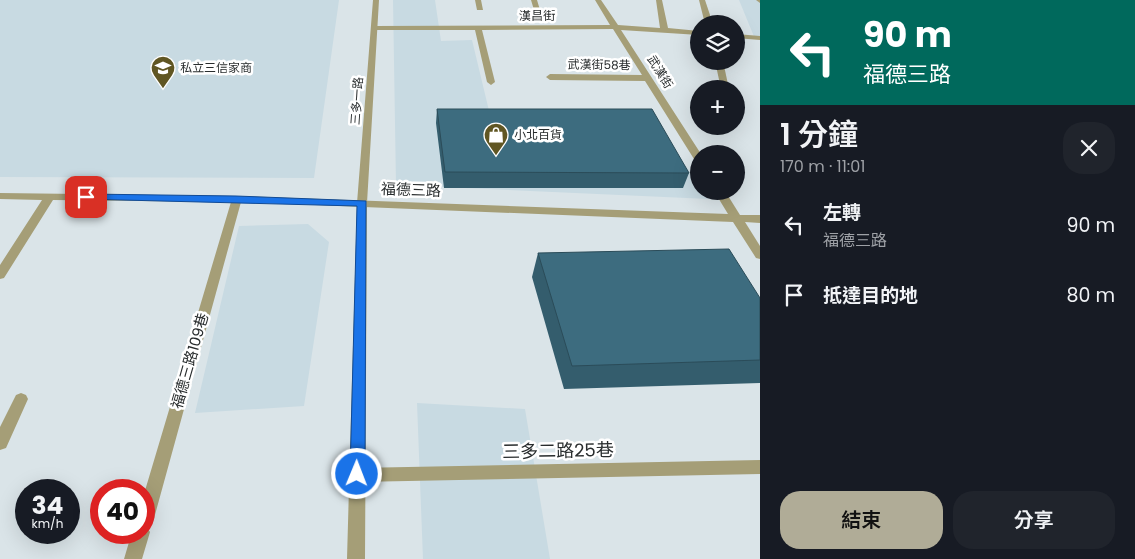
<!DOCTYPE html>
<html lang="zh-TW">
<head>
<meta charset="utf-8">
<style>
	body { margin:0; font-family:Poppins,"Noto Sans TC",sans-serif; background:#20242c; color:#f1f3f6; height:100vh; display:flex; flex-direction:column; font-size:19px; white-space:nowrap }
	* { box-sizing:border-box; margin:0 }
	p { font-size:16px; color:#9ea1a6 }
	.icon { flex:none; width:28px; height:28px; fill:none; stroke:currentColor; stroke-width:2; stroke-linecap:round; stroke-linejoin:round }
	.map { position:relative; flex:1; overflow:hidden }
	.side { display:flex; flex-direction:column; background:#171b24; width:375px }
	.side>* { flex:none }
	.hud { background:#00695c; color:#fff; overflow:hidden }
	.controls { position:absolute; left:690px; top:15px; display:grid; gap:10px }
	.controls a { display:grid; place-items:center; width:55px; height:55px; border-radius:50%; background:#171b24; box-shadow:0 5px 20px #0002; font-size:25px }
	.speed { position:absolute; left:15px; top:479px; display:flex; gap:10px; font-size:25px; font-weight:700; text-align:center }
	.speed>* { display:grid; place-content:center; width:65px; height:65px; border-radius:50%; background:#171b24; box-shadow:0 5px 20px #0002; line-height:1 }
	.speed small { font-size:12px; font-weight:400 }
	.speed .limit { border:8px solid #d22; background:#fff; color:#111 }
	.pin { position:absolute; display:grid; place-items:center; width:42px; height:42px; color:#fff; margin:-21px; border-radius:10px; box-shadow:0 2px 8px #0006 }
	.me { position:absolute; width:55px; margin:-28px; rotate:1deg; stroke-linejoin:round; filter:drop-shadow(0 0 4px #0008) }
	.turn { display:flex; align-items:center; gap:18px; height:105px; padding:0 20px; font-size:22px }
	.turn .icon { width:65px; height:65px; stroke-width:2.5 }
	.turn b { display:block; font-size:35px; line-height:42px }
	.round { display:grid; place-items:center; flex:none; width:52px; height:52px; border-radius:20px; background:#20242c }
	.headline { display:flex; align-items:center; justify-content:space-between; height:85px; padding:0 20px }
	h1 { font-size:30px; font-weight:600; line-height:38px }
	.cta { display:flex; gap:10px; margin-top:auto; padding:10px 20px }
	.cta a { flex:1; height:58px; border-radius:20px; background:#b0ac97; color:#111; font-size:20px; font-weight:600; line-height:58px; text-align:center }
	.cta a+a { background:#20242c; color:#f1f3f6 }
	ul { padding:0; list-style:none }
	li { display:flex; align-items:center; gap:15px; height:70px; padding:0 20px }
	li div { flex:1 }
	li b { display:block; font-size:19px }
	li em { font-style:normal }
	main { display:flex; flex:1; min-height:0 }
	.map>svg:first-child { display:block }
	.built { fill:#c8dae2 }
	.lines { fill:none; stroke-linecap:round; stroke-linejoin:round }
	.pedestrian { fill:#a59e77; fill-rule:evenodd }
	.minor { fill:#a59e77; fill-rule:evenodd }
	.tertiary { fill:#a59e77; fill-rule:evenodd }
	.wall { fill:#345d6d }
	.building { fill:#3d6c7f; stroke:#2b4c59 }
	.route { fill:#1a73e8; stroke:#114b97 }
	.labels { text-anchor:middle; stroke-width:5; stroke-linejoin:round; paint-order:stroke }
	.far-street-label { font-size:12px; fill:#282c2d; stroke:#fff }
	.far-poi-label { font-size:12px; fill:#282c2d; stroke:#fff; text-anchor:start }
	.street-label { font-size:15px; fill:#282c2d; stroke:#fff }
	.near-street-label { font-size:18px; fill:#282c2d; stroke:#fff }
</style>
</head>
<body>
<main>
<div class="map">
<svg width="760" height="559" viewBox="0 0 760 559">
	<rect width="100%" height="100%" fill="#dae4e8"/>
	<path class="built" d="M0,0H339L314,178L0,177Z
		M393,0H435L441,41L472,40L491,119L654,120L699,185V191H703L709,199L396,185Z
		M739,0H760V39H755Z
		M308,224L329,242L304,406L195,413L239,226Z
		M417,403L525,409L550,559H423Z"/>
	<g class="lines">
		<path class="pedestrian" d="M756,0H760V3Z"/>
		<path class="minor" d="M475,0H481L483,10H477Z
			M531,0H537L540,10H534Z
			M595,0H601L618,25L660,28L656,0H662L668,28L699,31V35L621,30L701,154H699V162L694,159L645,81L550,80L546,77L550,74L642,75L613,29L482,30L495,82L491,85L487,82L475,30H375L371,28L375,26L610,25Z
			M699,0H705L713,24H705Z
			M736,34L760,36V40L736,38Z
			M715,61H723L729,89H721Z
			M714,191H725L740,215H760V223L745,222L760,246V259L756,258L733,222L241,202L153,522L148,529L150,532L142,559H124L132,532H144V494L231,202L53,200L4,278L0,279V265L42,200L0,199V193L237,196L728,214Z
			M21,393L26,395L28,399L6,448L0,450V427L16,395Z
			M760,460V474L357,482L351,480L349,475L351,470L357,468Z"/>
		<path class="tertiary" d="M373,0H379L367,203L365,559H347L357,203Z"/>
	</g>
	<path class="wall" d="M437,109L689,173L683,188H444L436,123Z
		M538,253L760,298V383L564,389L532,277Z"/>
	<path class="building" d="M437,109H652L689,173L445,172Z
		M729,249L760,298V360L572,366L538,253Z"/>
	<path class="route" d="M86,194L236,196L366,201L365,474L362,479L357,481L352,479L350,474L357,206L83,199V195Z"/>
	<defs>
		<symbol id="school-pin" viewBox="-11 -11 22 30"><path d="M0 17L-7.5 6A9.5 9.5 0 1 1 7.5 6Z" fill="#605623" stroke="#fff"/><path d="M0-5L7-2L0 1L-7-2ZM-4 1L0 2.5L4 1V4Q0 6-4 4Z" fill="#fff"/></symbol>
		<symbol id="shop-pin" viewBox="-11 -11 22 30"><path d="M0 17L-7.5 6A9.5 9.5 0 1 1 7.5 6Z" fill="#605623" stroke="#fff"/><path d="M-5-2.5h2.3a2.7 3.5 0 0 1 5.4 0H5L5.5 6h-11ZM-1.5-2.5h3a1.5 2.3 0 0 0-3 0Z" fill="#fff"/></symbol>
	</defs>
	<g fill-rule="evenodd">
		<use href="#school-pin" x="149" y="54" width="28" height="38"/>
		<use href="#shop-pin" x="482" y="121" width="28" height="38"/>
	</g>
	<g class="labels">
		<g class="far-street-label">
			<text x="537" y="20">漢昌街</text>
			<text transform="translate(599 65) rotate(1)" y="4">武漢街58巷</text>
			<text transform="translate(660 72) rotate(58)" y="4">武漢街</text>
			<text transform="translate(357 101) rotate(-86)" y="4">三多一路</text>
		</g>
		<g class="far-poi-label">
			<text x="180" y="72">私立三信家商</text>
			<text x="514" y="139">小北百貨</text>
		</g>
		<g class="street-label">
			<text transform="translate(411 190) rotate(2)" y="5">福德三路</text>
			<text transform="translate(190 361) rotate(-74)" y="5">福德三路109巷</text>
		</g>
		<g class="near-street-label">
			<text transform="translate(558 451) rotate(-1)" y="6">三多二路25巷</text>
		</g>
	</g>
</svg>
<div class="controls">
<a><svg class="icon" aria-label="layers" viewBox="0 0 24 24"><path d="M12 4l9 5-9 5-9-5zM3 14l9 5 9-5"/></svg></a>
<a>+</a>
<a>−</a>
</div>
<div class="speed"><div>34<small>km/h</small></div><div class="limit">40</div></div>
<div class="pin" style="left:86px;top:197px;background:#d93025"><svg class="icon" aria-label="arrive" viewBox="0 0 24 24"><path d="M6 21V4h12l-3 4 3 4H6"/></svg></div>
<svg class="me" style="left:357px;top:474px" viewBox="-20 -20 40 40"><circle r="17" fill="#1a73e8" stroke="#fff" stroke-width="3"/><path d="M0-11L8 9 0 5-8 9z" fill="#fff"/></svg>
</div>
<section class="side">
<div class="hud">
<div class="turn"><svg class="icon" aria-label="left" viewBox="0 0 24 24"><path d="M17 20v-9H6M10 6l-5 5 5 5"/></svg><div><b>90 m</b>福德三路</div></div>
</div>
<div class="headline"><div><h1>1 分鐘</h1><p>170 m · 11:01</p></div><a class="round"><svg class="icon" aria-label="close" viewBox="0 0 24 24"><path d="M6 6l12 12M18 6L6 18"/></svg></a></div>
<ul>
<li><svg class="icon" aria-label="left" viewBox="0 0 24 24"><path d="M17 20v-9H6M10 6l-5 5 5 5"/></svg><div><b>左轉</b><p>福德三路</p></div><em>90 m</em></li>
<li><svg class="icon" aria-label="arrive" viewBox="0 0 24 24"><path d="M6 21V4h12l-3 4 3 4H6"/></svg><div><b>抵達目的地</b></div><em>80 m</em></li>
</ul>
<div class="cta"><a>結束</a><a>分享</a></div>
</section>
</main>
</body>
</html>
